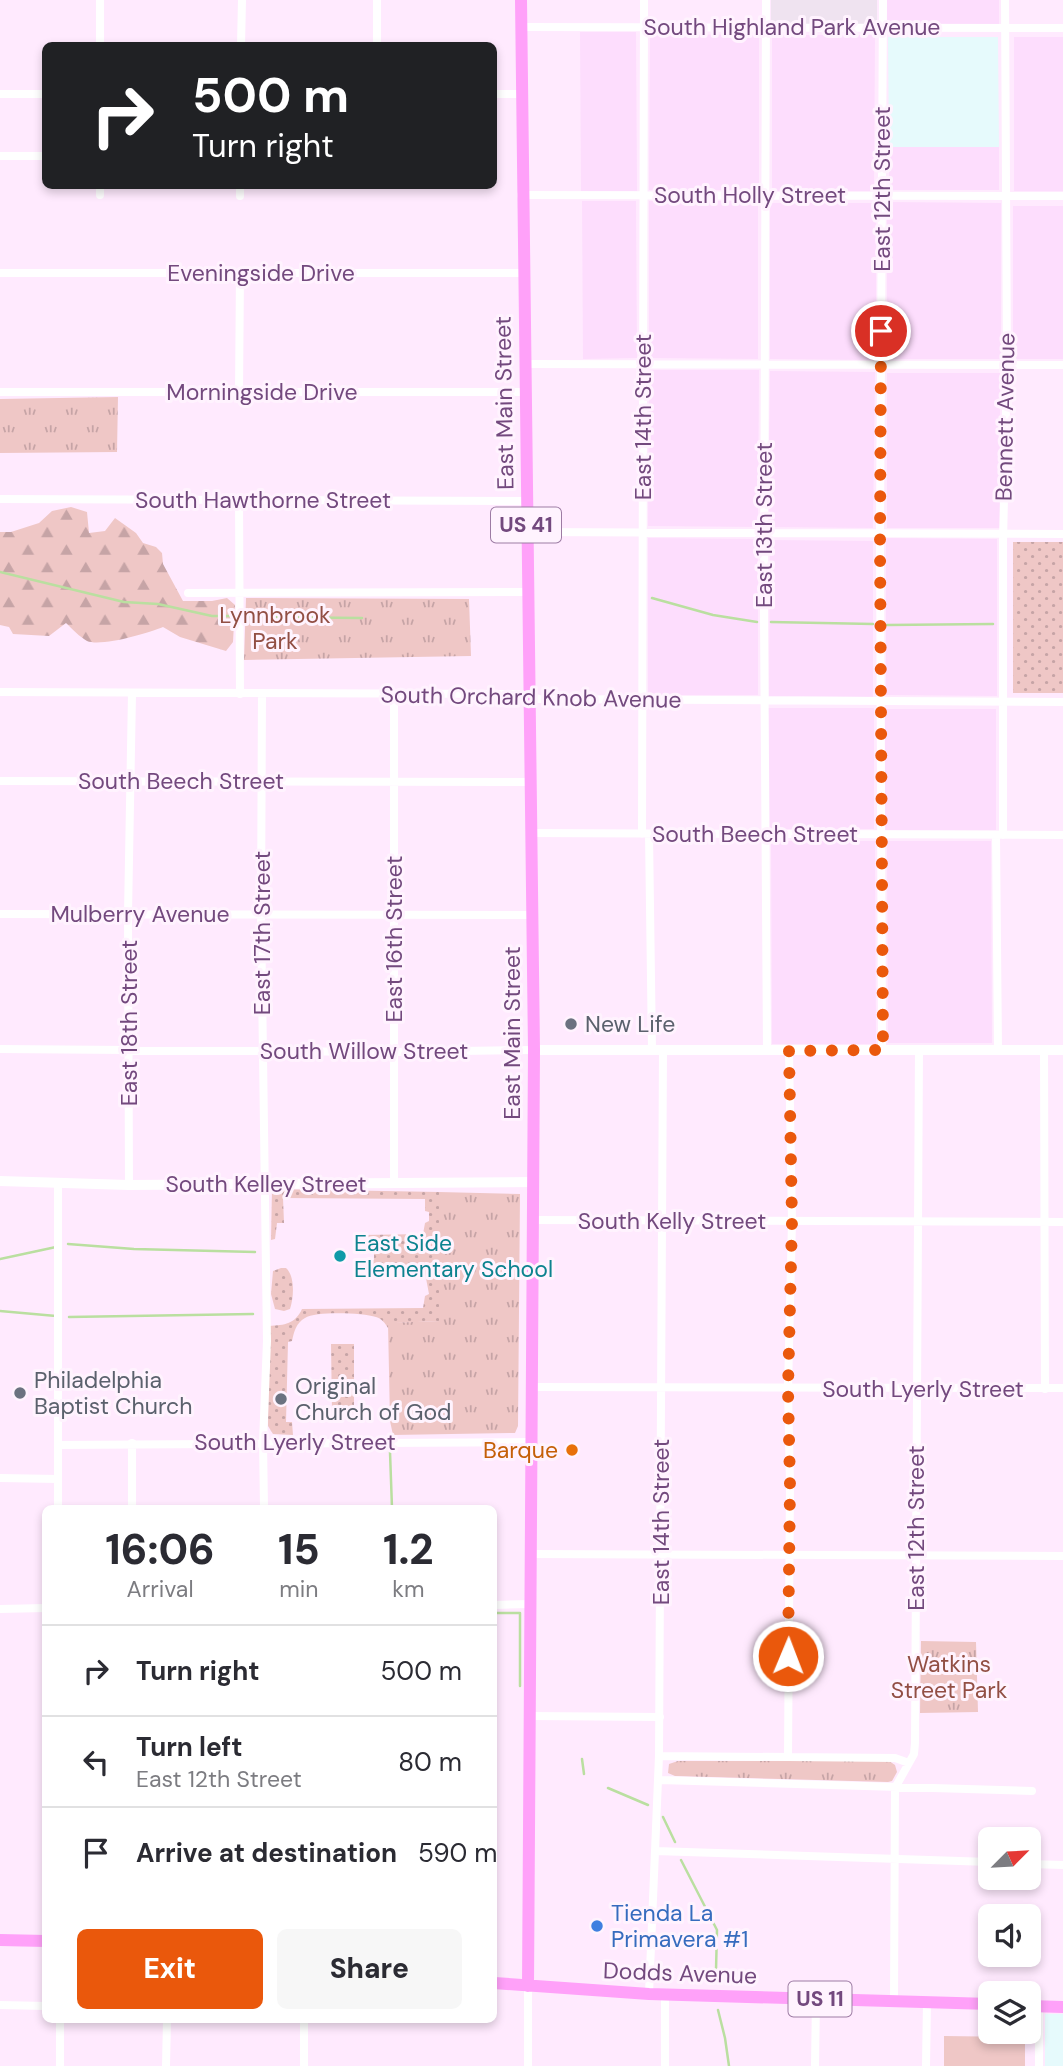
<!DOCTYPE html>
<html lang="en">
<head>
<meta charset="utf-8">
<style>
	body { margin:0; font-family:"DM Sans",sans-serif; background:#f7f7f7; color:#2b2b33; height:100vh; display:flex; flex-direction:column; font-size:26px; white-space:nowrap }
	* { box-sizing:border-box; margin:0 }
	p { font-size:23px; color:#7c7c81 }
	.icon { flex:none; width:38px; height:38px; fill:none; stroke:currentColor; stroke-width:2; stroke-linecap:round; stroke-linejoin:round }
	.map { position:relative; flex:1; overflow:hidden }
	.details { position:absolute; left:42px; top:1505px; width:455px; height:518px; display:flex; flex-direction:column; background:#fff; border-radius:10px; box-shadow:0 4px 10px #0003 }
	.details>* { flex:none }
	.top-card { position:absolute; left:42px; top:42px; width:455px; height:147px; border-radius:10px; box-shadow:0 4px 10px #0003; background:#202124; color:#fff; overflow:hidden }
	.needle { width:46px; rotate:66deg }
	.buttons { position:absolute; left:978px; top:1827px; display:grid; gap:14px }
	.buttons a { display:grid; place-items:center; width:63px; height:63px; border-radius:10px; background:#fff; box-shadow:0 4px 10px #0003; font-size:35px }
	.pin { position:absolute; display:grid; place-items:center; width:60px; height:60px; color:#fff; margin:-30px; border:4px solid #fff; border-radius:50%; box-shadow:0 2px 7px #0007 }
	.me { position:absolute; width:77px; margin:-38px; rotate:1deg; stroke-linejoin:round; filter:drop-shadow(0 0 5px #0008) }
	.turn { display:flex; align-items:center; gap:24px; height:147px; padding:0 35px; font-size:32px }
	.turn .icon { width:91px; height:91px; stroke-width:2.5 }
	.turn b { display:block; font-size:49px; line-height:60px }
	.eta { display:flex; justify-content:space-evenly; align-items:center; height:119px; text-align:center }
	.eta b { font-size:42px; font-weight:800; line-height:49px }
	.button { display:flex; gap:14px; margin-top:auto; padding:14px 35px }
	.button a { flex:1; height:80px; border-radius:10px; background:#ea580c; color:#fff; font-size:28px; font-weight:800; line-height:80px; text-align:center }
	.button a+a { background:#f7f7f7; color:#2b2b33 }
	ul { padding:0; list-style:none }
	li { display:flex; align-items:center; gap:21px; height:91px; padding:0 35px; border-top:2px solid #e1e1e2 }
	li div { flex:1 }
	li b { display:block; font-size:26px }
	li em { font-style:normal }
	.map>svg:first-child { display:block }
	.residential { fill:#fdddfd }
	.industrial { fill:#efe3f0 }
	.education { fill:#e6fafc }
	.grass { fill:url(#grass-dots) }
	.forest { fill:url(#forest-firs) }
	.park { fill:url(#park-tufts) }
	.pitch { fill:#efc7c6 }
	.lines { fill:none; stroke-linecap:round; stroke-linejoin:round }
	.stream { stroke:#badfa0; stroke-width:2.5 }
	.street { stroke:#fff; stroke-width:8 }
	.secondary { stroke:#fff; stroke-width:10 }
	.primary { stroke:#ffa1f9; stroke-width:12 }
	.route { stroke:#ea580c; stroke-width:12; stroke-dasharray:0 21.6 }
	.worship-dot { fill:#6b7280; stroke:#fff3fe; stroke-width:2.5 }
	.culture-dot { fill:#0f9aa8; stroke:#fff3fe; stroke-width:2.5 }
	.food-dot { fill:#e8710a; stroke:#fff3fe; stroke-width:2.5 }
	.shop-dot { fill:#3f7fe0; stroke:#fff3fe; stroke-width:2.5 }
	.labels { text-anchor:middle; stroke-width:6; stroke-linejoin:round; paint-order:stroke }
	.shield { fill:#fff3fe; stroke:#9d7ca4; stroke-width:2 }
	.shield-label { font-size:21px; font-weight:bold; fill:#73497e }
	.street-label { font-size:23px; fill:#73497e; stroke:#fff3fe }
	.park-label { font-size:23px; fill:#924f44; stroke:#fff3fe }
	.worship-label { font-size:23px; fill:#5b616d; stroke:#fff3fe; text-anchor:start }
	.culture-label { font-size:23px; fill:#0d838f; stroke:#fff3fe; text-anchor:start }
	.food-label { font-size:23px; fill:#c56008; stroke:#fff3fe; text-anchor:end }
	.shop-label { font-size:23px; fill:#366cbe; stroke:#fff3fe; text-anchor:start }
</style>
</head>
<body>
<div class="map">
<svg width="1063" height="2066" viewBox="0 0 1063 2066">
	<defs>
		<pattern id="grass-dots" width="8" height="8" patternUnits="userSpaceOnUse" patternTransform="scale(1.75)"><rect width="8" height="8" fill="#efc7c6"/><path d="M2 2h.1M6 6h.1" fill="none" stroke="#c6a4a6" stroke-width="1.8" stroke-linecap="round"/></pattern>
		<pattern id="forest-firs" width="22" height="20" patternUnits="userSpaceOnUse" patternTransform="scale(1.75)"><rect width="22" height="20" fill="#efc7c6"/><path d="M5 1l3.5 6h-7zM16 11l3.5 6h-7z" fill="#c6a4a6"/></pattern>
		<pattern id="park-tufts" width="24" height="20" patternUnits="userSpaceOnUse" patternTransform="scale(1.75)"><rect width="24" height="20" fill="#efc7c6"/><path d="M3 7l-1-3M5 7V3M7 7l1-3M15 17l-1-3M17 17v-4M19 17l1-3" fill="none" stroke="#c6a4a6"/></pattern>
	</defs>
	<rect width="100%" height="100%" fill="#ffeafe"/>
	<path class="residential" d="M887,0H999V25H887Z
		M580,32H636L637,191H581Z
		M650,34L759,35V190H649Z
		M772,35H875L874,191H772Z
		M1014,37H1063V191H1014Z
		M889,147H999V190H889Z
		M582,201H636L637,358L583,359Z
		M649,201H758V359L649,358Z
		M887,202L1001,203V359H887Z
		M770,203H876V360L770,359Z
		M1013,206H1063V359H1013Z
		M649,370H759L758,527L648,526Z
		M770,371L875,372L873,528L768,527Z
		M887,373H1000V528H887Z
		M648,538L758,539V695H648Z
		M886,538L997,539V696L886,695Z
		M770,540L873,541V697L769,696Z
		M767,708H874V829H767Z
		M885,709H996V830H885Z
		M771,841H875L876,1044H772Z
		M887,841H991L992,1043H888Z"/>
	<path class="industrial" d="M771,0H877V24H771Z"/>
	<path class="education" d="M888,37H998L999,147H889Z
		M1045,2014H1063V2066H1045Z"/>
	<path class="grass" d="M1013,542H1063V693H1013Z
		M272,1189L439,1192V1321L396,1323L388,1328C385,1323 382,1319 376,1317C363,1313 316,1311 305,1318C296,1323 294,1332 292,1341L288,1342L286,1422H292L293,1435L273,1434L268,1426L269,1326C285,1325 295,1324 302,1309L423,1308L425,1296L429,1294L425,1273L365,1272L369,1266V1259L374,1260V1245L369,1244L368,1240H364L363,1235L423,1234L425,1223L429,1221V1212L425,1211V1199L283,1198L284,1223H277L275,1239L271,1240Z
		M281,1268H286C295,1276 294,1297 290,1309L284,1311L275,1309L271,1294L273,1271Z
		M331,1344H354V1413H332Z"/>
	<path class="forest" d="M71,507L87,512L89,533L105,531L115,518L136,533L143,543L156,547L162,553L163,564L183,601H212L227,598L235,605L233,642L226,651L180,637L163,627C149,633 101,647 87,641C80,637 72,629 66,623L49,636L13,634L9,627L0,625V532H11L39,523L52,511Z"/>
	<path class="park" d="M118,397L117,452L0,453V399Z
		M246,598L469,599L471,656L244,660Z
		M439,1192L520,1194L518,1426L515,1433L393,1435L390,1421L388,1323L439,1321Z
		M921,1641L976,1642L978,1712L920,1713Z
		M678,1761H889L895,1765L897,1772L892,1781L888,1782L675,1776L668,1773L669,1764Z"/>
	<path class="pitch" d="M944,2036L1025,2037V2066H944Z"/>
	<g class="lines">
		<path class="stream" d="M0,572L124,602L158,604L212,616H233
			M652,598L713,615L757,622
			M246,617L362,618
			M771,622L873,624
			M887,625L993,624
			M68,1244L134,1249L255,1252
			M0,1259L56,1247
			M0,1311L56,1316
			M69,1317L253,1314
			M390,1452L392,1508
			M494,1613H520V1686
			M582,1759L584,1774
			M608,1788L648,1805
			M663,1817L675,1842
			M681,1860L717,1930L716,1970
			M718,2010L725,2038L729,2066"/>
		<path class="street" d="M100,0V46
			M766,0L764,616L767,1050
			M521,27L1063,28
			M241,46L242,0
			M377,46V0
			M0,94H46
			M494,94H520
			M0,156H46
			M100,186V195
			M521,195L1063,196
			M240,196V186
			M0,273H523
			M524,364L1063,365
			M0,392H525
			M239,392L240,273
			M0,499L526,501
			M239,500L240,694
			M527,532L1063,534
			M188,593L527,592
			M0,692L518,694L539,699L1063,702
			M262,694L261,913L267,1341L263,1442L264,1508
			M0,781L530,782
			M530,833L1063,835
			M642,834L644,0
			M649,834L652,1050
			M996,835L998,1051
			M1003,835V541L1007,365L1005,0
			M0,914L532,915
			M0,1049L394,1052L534,1050
			M882,1050L880,533L883,0
			M1044,1050L1045,1389
			M58,1182V1508
			M394,1183V695
			M129,1185L128,914L132,694
			M532,1220L1063,1222
			M531,1387L1063,1388
			M58,1445L531,1442
			M0,1478L58,1479
			M132,1508V1443
			M531,1554L1063,1556
			M494,1605L530,1604
			M0,1609L46,1608
			M530,1716L660,1717
			M659,1756L895,1758L909,1763
			M788,1756L790,1485L788,1389L792,1221L789,1051
			M659,1780L1032,1791
			M655,1851L990,1862
			M1029,1864L1063,1865
			M649,1994L659,1756L663,1050
			M894,2001L895,1788L914,1754L915,1743L919,1050
			M0,2005L46,2006
			M60,2020V2066
			M166,2066L167,2020
			M304,2066V2020
			M528,2066V1986
			M665,2066V1994
			M815,2066L816,1999
			M926,2066L927,2002
			M1039,2066V2006"/>
		<path class="secondary" d="M534,1050H1063
			M0,1181L129,1185L533,1182"/>
		<path class="primary" d="M521,0L534,1050L528,1986
			M0,1940L46,1941
			M494,1983L649,1994L990,2004
			M1029,2006L1063,2007"/>
	</g>
	<g class="lines">
		<path class="route" d="M788,1656L790,1485L788,1389L792,1221L789,1051L883,1050L880,543L881,331"/>
	</g>
	<g class="worship-dot">
		<circle cx="571" cy="1024" r="7"/>
		<circle cx="20" cy="1393" r="7"/>
		<circle cx="281" cy="1399" r="7"/>
	</g>
	<circle class="culture-dot" cx="340" cy="1256" r="7"/>
	<circle class="food-dot" cx="572" cy="1450" r="7"/>
	<circle class="shop-dot" cx="597" cy="1926" r="7"/>
	<g class="labels">
		<g class="shield">
			<rect x="491" y="507.5" width="70" height="35" rx="5"/>
			<rect x="788.5" y="1981.5" width="63" height="35" rx="5"/>
		</g>
		<g class="shield-label">
			<text x="526" y="532">US 41</text>
			<text x="820" y="2006">US 11</text>
		</g>
		<g class="street-label">
			<text x="792" y="35">South Highland Park Avenue</text>
			<text transform="translate(882 189) rotate(-90)" y="8">East 12th Street</text>
			<text x="750" y="203">South Holly Street</text>
			<text x="261" y="281">Eveningside Drive</text>
			<text x="262" y="400">Morningside Drive</text>
			<text transform="translate(504 403) rotate(-91)" y="8">East Main Street</text>
			<text transform="translate(643 417) rotate(-90)" y="8">East 14th Street</text>
			<text transform="translate(1005 417) rotate(-89)" y="8">Bennett Avenue</text>
			<text x="263" y="508">South Hawthorne Street</text>
			<text transform="translate(764 525) rotate(-90)" y="8">East 13th Street</text>
			<text transform="translate(531 697) rotate(1)" y="8">South Orchard Knob Avenue</text>
			<text x="181" y="789">South Beech Street</text>
			<text x="755" y="842">South Beech Street</text>
			<text x="140" y="922">Mulberry Avenue</text>
			<text transform="translate(262 933) rotate(-90)" y="8">East 17th Street</text>
			<text transform="translate(394 939) rotate(-90)" y="8">East 16th Street</text>
			<text transform="translate(129 1023) rotate(-90)" y="8">East 18th Street</text>
			<text transform="translate(512 1033) rotate(-90)" y="8">East Main Street</text>
			<text x="364" y="1059">South Willow Street</text>
			<text x="266" y="1192">South Kelley Street</text>
			<text x="672" y="1229">South Kelly Street</text>
			<text x="923" y="1397">South Lyerly Street</text>
			<text x="295" y="1450">South Lyerly Street</text>
			<text transform="translate(661 1522) rotate(-90)" y="8">East 14th Street</text>
			<text transform="translate(916 1528) rotate(-90)" y="8">East 12th Street</text>
			<text transform="translate(680 1973) rotate(2)" y="8">Dodds Avenue</text>
		</g>
		<g class="park-label">
			<text x="275" y="623">Lynnbrook<tspan x="275" dy="26">Park</tspan></text>
			<text x="949" y="1672">Watkins<tspan x="949" dy="26">Street Park</tspan></text>
		</g>
		<g class="worship-label">
			<text x="585" y="1032">New Life</text>
			<text x="34" y="1388">Philadelphia<tspan x="34" dy="26">Baptist Church</tspan></text>
			<text x="295" y="1394">Original<tspan x="295" dy="26">Church of God</tspan></text>
		</g>
		<g class="culture-label">
			<text x="354" y="1251">East Side<tspan x="354" dy="26">Elementary School</tspan></text>
		</g>
		<g class="food-label">
			<text x="558" y="1458">Barque</text>
		</g>
		<g class="shop-label">
			<text x="611" y="1921">Tienda La<tspan x="611" dy="26">Primavera #1</tspan></text>
		</g>
	</g>
</svg>
<div class="buttons">
<a><svg class="needle" viewBox="-14 -14 28 28"><path d="M0-13l5 13h-10z" fill="#e53935"/><path d="M0 13l5-13h-10z" fill="#7c7c81"/></svg></a>
<a><svg class="icon" aria-label="sound" viewBox="0 0 24 24"><path d="M4 9h4l5-4v14l-5-4H4zM17 9q2 3 0 6"/></svg></a>
<a><svg class="icon" aria-label="layers" viewBox="0 0 24 24"><path d="M12 4l9 5-9 5-9-5zM3 14l9 5 9-5"/></svg></a>
</div>
<div class="pin" style="left:881px;top:331px;background:#d93025"><svg class="icon" aria-label="arrive" viewBox="0 0 24 24"><path d="M6 21V4h12l-3 4 3 4H6"/></svg></div>
<svg class="me" style="left:788px;top:1656px" viewBox="-20 -20 40 40"><circle r="17" fill="#ea580c" stroke="#fff" stroke-width="3"/><path d="M0-11L8 9 0 5-8 9z" fill="#fff"/></svg>
<div class="top-card">
<div class="turn"><svg class="icon" aria-label="right" viewBox="0 0 24 24"><path d="M7 20v-9h11M14 6l5 5-5 5"/></svg><div><b>500 m</b>Turn right</div></div>
</div>
<section class="details">
<div class="eta">
<div><b>16:06</b><p>Arrival</p></div>
<div><b>15</b><p>min</p></div>
<div><b>1.2</b><p>km</p></div>
</div>
<ul>
<li><svg class="icon" aria-label="right" viewBox="0 0 24 24"><path d="M7 20v-9h11M14 6l5 5-5 5"/></svg><div><b>Turn right</b></div><em>500 m</em></li>
<li><svg class="icon" aria-label="left" viewBox="0 0 24 24"><path d="M17 20v-9H6M10 6l-5 5 5 5"/></svg><div><b>Turn left</b><p>East 12th Street</p></div><em>80 m</em></li>
<li><svg class="icon" aria-label="arrive" viewBox="0 0 24 24"><path d="M6 21V4h12l-3 4 3 4H6"/></svg><div><b>Arrive at destination</b></div><em>590 m</em></li>
</ul>
<div class="button"><a>Exit</a><a>Share</a></div>
</section>
</div>
</body>
</html>
